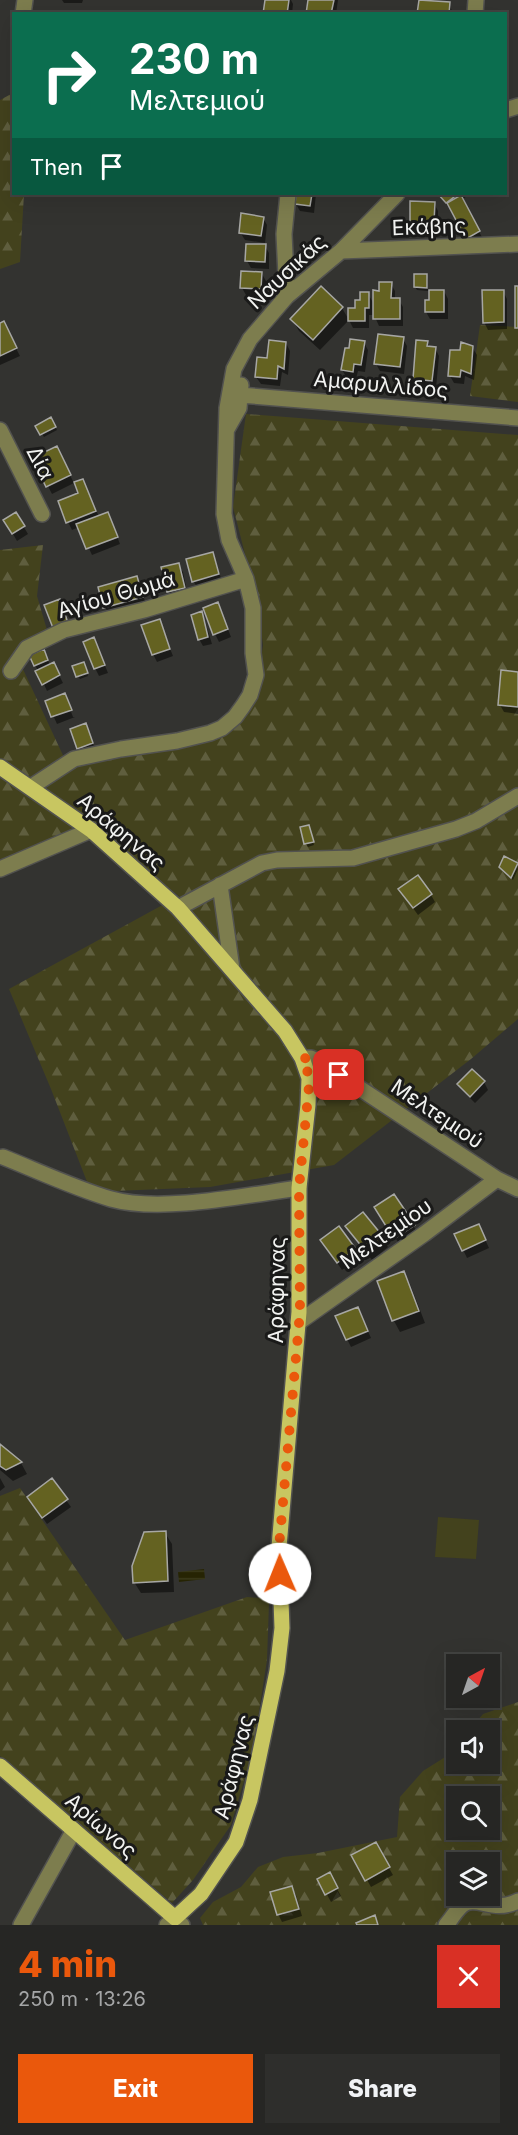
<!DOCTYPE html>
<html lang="en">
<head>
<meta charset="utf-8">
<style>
	body { margin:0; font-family:Inter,sans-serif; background:#2e2e2c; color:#f1f3f6; height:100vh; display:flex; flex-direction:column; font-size:22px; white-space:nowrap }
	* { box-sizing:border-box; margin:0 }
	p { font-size:20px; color:#a4a5a6 }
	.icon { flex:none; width:33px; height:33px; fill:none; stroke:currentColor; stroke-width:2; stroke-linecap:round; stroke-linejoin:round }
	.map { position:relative; height:1925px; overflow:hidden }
	.details { display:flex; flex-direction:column; background:#262624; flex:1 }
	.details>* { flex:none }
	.banner { position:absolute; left:12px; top:12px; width:495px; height:183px; border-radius:0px; box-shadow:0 6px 24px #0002,0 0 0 2px #424341; background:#0b6e4f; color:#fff; overflow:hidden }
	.needle { width:39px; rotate:40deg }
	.controls { position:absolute; left:446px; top:1654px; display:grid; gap:12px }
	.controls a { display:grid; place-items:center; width:54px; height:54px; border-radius:0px; background:#262624; box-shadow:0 6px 24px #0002,0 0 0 2px #424341; font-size:30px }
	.pin { position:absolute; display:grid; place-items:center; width:51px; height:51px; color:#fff; margin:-26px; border-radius:12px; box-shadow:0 3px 9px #0006 }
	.me { position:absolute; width:66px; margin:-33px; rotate:359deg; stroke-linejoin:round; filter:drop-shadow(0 0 4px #0008) }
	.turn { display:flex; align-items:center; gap:21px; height:126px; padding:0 18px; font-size:27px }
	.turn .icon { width:78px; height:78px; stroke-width:2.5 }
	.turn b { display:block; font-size:42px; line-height:51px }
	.then { display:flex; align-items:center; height:57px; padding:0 18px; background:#0003; gap:12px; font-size:22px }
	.round { display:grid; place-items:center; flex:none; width:63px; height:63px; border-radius:0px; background:#2e2e2c }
	.overview { display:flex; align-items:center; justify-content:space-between; height:102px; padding:0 18px }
	h1 { font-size:36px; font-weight:800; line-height:45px; color:#ea580c }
	.primary-button { display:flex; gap:12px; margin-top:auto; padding:12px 18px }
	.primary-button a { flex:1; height:69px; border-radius:0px; background:#ea580c; color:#fff; font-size:24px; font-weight:800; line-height:69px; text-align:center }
	.primary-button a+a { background:#2e2e2c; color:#f1f3f6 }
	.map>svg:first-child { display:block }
	.forest { fill:url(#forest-firs); fill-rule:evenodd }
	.pitch { fill:#43421d }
	.water { fill:url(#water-rules) }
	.shadow { fill:#0007 }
	.building { fill:#646221; stroke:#a7a7a4; stroke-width:1.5 }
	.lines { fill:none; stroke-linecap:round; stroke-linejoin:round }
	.minor-casing { stroke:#52524f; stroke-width:18 }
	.major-casing { stroke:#52524f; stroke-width:18 }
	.minor { stroke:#7d7d4e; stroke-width:15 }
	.major { stroke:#c8c661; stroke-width:15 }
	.route { stroke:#ea580c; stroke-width:10; stroke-dasharray:0 18 }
	.labels { text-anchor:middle; stroke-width:6; stroke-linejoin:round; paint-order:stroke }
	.street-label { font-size:21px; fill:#f2f3f1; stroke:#1a1a19 }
</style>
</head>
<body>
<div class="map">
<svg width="518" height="1925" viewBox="0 0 518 1925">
	<defs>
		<pattern id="forest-firs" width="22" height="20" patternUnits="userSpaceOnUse" patternTransform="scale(1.5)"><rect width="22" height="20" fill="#43421d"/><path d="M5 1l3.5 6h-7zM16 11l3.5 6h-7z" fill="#5f5e3e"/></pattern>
		<pattern id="water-rules" width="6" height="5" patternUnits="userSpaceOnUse" patternTransform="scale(1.5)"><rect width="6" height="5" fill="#262403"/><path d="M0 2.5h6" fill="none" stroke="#3b3a1c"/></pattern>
	</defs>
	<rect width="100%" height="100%" fill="#333330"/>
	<path class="forest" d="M13,93L14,194H24L20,262L0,269V100Z
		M480,325L518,327V402L470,396Z
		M246,414L518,435V1019L471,1059L334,1165L210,1187L91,1192L51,1089L9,989L179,896L97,834L0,870V550L43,545L37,596L47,630L15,652L67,764L230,732L257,687L263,645L257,601L233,507Z
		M20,1488L125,1640L247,1597L261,1598L269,1603L267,1660L253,1750L231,1825L193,1880L172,1903L0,1756V1496Z
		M518,1702V1925H203L200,1918L213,1902L241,1887L258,1867L283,1857L318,1853L397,1837L400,1797L423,1771L450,1754L456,1747V1764H489V1731H469L483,1714ZM456,1797H489V1830H456ZM456,1863H489V1896H456Z"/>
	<path class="pitch" d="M438,1517L479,1520L476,1559L435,1557Z"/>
	<path class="water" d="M204,1569L205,1579L179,1582L178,1572Z"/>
	<path class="shadow" d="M62,0H83L82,3H64Z
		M267,0H291L293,4L292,14H264Z
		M309,0H338L336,14H307Z
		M420,0L449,3L453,14H419Z
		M297,194H316L314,213L300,211L296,204Z
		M438,194H469L462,200L483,239L471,245L451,209Z
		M434,203L438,211V230L415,229L411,221Z
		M263,218L267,225L265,243L245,240L240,232Z
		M265,246L269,253V269L251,268L247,261Z
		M262,274L266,281L265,296L246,295L242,288Z
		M426,275L428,279V291L417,290L415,287Z
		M391,284L395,291V300H399L403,307V326H379L374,315H369V328H353L349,320L368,294L374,304Z
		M321,289L342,308L349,320L320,350L299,331L292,319Z
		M444,291L448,299V319H430L426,312Z
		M503,291L507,299V329L488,330L484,322Z
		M0,325L7,331L20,356L0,365Z
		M403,339L407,346L404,374L380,371L376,364Z
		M427,342L430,348H435L439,356L436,388L418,386L414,379Z
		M286,343L290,351L288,375L282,372L280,386L261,384L256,377L269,359Z
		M364,343L368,350L365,372L358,371L356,379L347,378L342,370Z
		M472,347L477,355L474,380L465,376L464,384L454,383L450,376L462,352Z
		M51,419L57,430L44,437L37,426Z
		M60,456L74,483L52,494L34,459Z
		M83,481L99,517L111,521L120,544L92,555L79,527L72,530L68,522L80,494Z
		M16,514L28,534L17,541L5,520Z
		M212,554L216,561L222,582L198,588L193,581Z
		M178,565L183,572L188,596L173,599L169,592L163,569Z
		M137,578L146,604L109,614L105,607Z
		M218,604L231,637L219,642L215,634Z
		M201,613L205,621L212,644L203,646L199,639Z
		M159,621L173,656L157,662L153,654Z
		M94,639L108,673L99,676L95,668Z
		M45,654L50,665L57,671L63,683L47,691L31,656Z
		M85,667L88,676L80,679L78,676Z
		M518,674V714L504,712L500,705Z
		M67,701L73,717H75L57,724L47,702Z
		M85,725L96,751L83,755L79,748Z
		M309,827L314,845L308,847L306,844Z
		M517,864L518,869L513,880L500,867Z
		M431,895L435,902L418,915L405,897Z
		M484,1082L488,1090L475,1103L464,1092L459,1085Z
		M394,1196L418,1233L400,1245L380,1215Z
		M347,1227L383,1240L388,1247L372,1260Z
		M339,1228L359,1258L342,1270L327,1248Z
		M482,1233L489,1248L467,1258L456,1235Z
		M404,1273L410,1284L425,1323L400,1332L394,1321L379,1282Z
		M361,1316L371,1338L351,1347L347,1339Z
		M0,1446L21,1463L27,1474L13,1481L0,1470Z
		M0,1478L5,1487L0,1491Z
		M66,1500L71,1507L47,1524L33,1504Z
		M165,1533L172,1544L174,1592L141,1593L134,1582Z
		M375,1844L393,1875L371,1887L353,1855Z
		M329,1874L341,1896L331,1902L319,1880Z
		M292,1888L296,1895L302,1916L282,1922L278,1914Z"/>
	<path class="building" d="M265,0H289L287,14H263Z
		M308,0H334L331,14H306Z
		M419,0L450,2L449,14H417Z
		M296,194H312L310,206L295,204Z
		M438,194H458L446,203Z
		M461,195L480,231L466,239L447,203Z
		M410,201L435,202L434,223L410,222Z
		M241,213L264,217L261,236L239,233Z
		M246,244H266L265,262L245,261Z
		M241,271L262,272L261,289L240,288Z
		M414,274H427V288L414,287Z
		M379,282H392L391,298H400V319H373V290L379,291Z
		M321,286L343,307L313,340L290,319Z
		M515,286H518V328H515Z
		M429,290H444V312H425V300H429Z
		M482,290H504V322L483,323Z
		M360,292H369V308H365V321H348V308H355V300H360Z
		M4,321L17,348L0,356V323Z
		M378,334L404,337L400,367L374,364Z
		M350,339L365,341L361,365L354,364L353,372L341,370L345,348H349Z
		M269,340L286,342L284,369L278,366L277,379L255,377L257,357L267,358Z
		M416,340L428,341L427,346L436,347L432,381L413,379Z
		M461,342L473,346L471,374L461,370L460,377L448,376L450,350H460Z
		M51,417L56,427L40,435L35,426Z
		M57,446L71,475L46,487L32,458Z
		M83,479L96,511L66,523L58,501L78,493L74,482Z
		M16,512L25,526L12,534L3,520Z
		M108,512L118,537L86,549L76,524Z
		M213,552L219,574L192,582L186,559Z
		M179,563L185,588L167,592L161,567Z
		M137,576L143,597L103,608L98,587Z
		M60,599L68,623L53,628L44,605Z
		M218,602L228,629L213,635L203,608Z
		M202,611L208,637L198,640L191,615Z
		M160,619L170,649L152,655L141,625Z
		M94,637L105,665L94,669L83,642Z
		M44,649L48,660L34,666L29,655Z
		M54,662L60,675L42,685L35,671Z
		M84,662L88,673L76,677L72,666Z
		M501,670L518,672V707L498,705Z
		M65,693L72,710L51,717L45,701Z
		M86,723L93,743L77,749L70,729Z
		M309,825L314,842L304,844L300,827Z
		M504,856L518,863L511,878L499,867Z
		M418,875L432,894L413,908L398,889Z
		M472,1069L485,1081L470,1097L457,1084Z
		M394,1194L415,1225L394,1239L374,1207Z
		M363,1212L385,1239L367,1253L345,1226Z
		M479,1224L486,1240L462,1251L454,1234Z
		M339,1226L356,1249L337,1263L320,1240Z
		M404,1271L419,1311L392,1321L377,1281Z
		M358,1307L368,1331L346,1340L335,1316Z
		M0,1444L22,1462L6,1470L0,1466Z
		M52,1478L68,1499L42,1518L27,1497Z
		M166,1531L168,1581L133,1583L132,1566L144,1532Z
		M376,1842L390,1867L365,1881L351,1855Z
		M330,1872L338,1888L325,1895L317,1879Z
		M292,1886L299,1909L277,1915L270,1892Z
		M375,1915L378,1925H357L356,1923Z"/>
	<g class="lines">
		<defs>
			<path id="minor" d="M23,14L25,0
				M475,14L476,0
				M506,110L518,106
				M341,251L518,244
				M287,296L284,234L288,194
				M240,395L518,418
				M227,429L239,408L241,385
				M0,430L42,514
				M11,671L27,648L64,630L144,610L246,579
				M31,787L74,759L121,749L177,741L210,733L222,728L235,717L243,706L250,695L256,675L253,653V608L246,579L229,540L224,514L227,408L234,369L250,339L287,296L341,251L397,194
				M0,869L91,830
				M220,885L232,969
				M178,908L262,863L277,860L353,858L456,829L476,821L518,796
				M302,1058H311L320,1062L497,1179L518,1189
				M3,1157C38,1171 74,1188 111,1199C161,1213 247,1195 299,1188
				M299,1322L424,1234L497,1179
				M21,1925L74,1830
				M167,1925L175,1918L182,1925
				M446,1925C452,1919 457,1907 466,1903C479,1897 494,1913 518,1901"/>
			<path id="major" d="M0,767L91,830L178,908L285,1031L302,1058L309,1078L308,1105L299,1188V1312L279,1547L282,1628L277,1671L250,1800L236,1842L201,1894L175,1918L0,1766"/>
		</defs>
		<use href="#minor" class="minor-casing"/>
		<use href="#major" class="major-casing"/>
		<use href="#minor" class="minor"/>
		<use href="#major" class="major"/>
	</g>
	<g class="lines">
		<path class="route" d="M280,1574L279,1547L300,1312L299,1188L309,1086L307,1068L302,1058L316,1059L339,1075"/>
	</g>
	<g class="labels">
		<g class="street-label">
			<text transform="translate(429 227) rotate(-2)" y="7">Εκάβης</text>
			<text transform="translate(287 272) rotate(-43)" y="7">Ναυσικάς</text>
			<text transform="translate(381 385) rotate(5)" y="7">Αμαρυλλίδος</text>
			<text transform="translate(40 463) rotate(63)" y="7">Δία</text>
			<text transform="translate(116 595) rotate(-16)" y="7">Αγίου Θωμά</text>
			<text transform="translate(121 832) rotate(40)" y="7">Αράφηνας</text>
			<text transform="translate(437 1114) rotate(34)" y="7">Μελτεμιού</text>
			<text transform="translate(386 1234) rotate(-35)" y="7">Μελτεμίου</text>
			<text transform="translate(277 1290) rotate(-89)" y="7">Αράφηνας</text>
			<text transform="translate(234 1767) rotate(-76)" y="7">Αράφηνας</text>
			<text transform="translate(101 1826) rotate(41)" y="7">Αρίωνος</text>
		</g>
	</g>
</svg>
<div class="controls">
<a><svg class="needle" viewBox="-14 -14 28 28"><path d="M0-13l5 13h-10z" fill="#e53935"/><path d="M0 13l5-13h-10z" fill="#a4a5a6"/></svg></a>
<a><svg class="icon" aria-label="sound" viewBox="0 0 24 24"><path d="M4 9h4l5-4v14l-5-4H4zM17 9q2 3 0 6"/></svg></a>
<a><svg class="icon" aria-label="search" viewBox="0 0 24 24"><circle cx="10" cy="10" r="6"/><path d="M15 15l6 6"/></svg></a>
<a><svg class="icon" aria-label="layers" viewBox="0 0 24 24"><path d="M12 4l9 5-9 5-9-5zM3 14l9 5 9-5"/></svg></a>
</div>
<div class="pin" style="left:339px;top:1075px;background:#d93025"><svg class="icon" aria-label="arrive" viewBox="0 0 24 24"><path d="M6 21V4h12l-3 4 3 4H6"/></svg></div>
<svg class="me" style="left:280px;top:1574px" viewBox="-20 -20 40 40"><circle r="19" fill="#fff"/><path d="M0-13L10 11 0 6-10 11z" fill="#ea580c"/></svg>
<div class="banner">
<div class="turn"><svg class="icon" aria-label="right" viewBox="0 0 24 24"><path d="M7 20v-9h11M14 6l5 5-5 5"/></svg><div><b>230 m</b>Μελτεμιού</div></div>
<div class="then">Then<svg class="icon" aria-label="arrive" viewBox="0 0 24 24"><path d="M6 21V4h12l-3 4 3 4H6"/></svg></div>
</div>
</div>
<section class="details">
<div class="overview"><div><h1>4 min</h1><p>250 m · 13:26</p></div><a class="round" style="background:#d93025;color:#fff"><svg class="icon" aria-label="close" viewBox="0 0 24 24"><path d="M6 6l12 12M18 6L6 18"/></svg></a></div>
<div class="primary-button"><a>Exit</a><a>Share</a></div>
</section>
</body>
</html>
